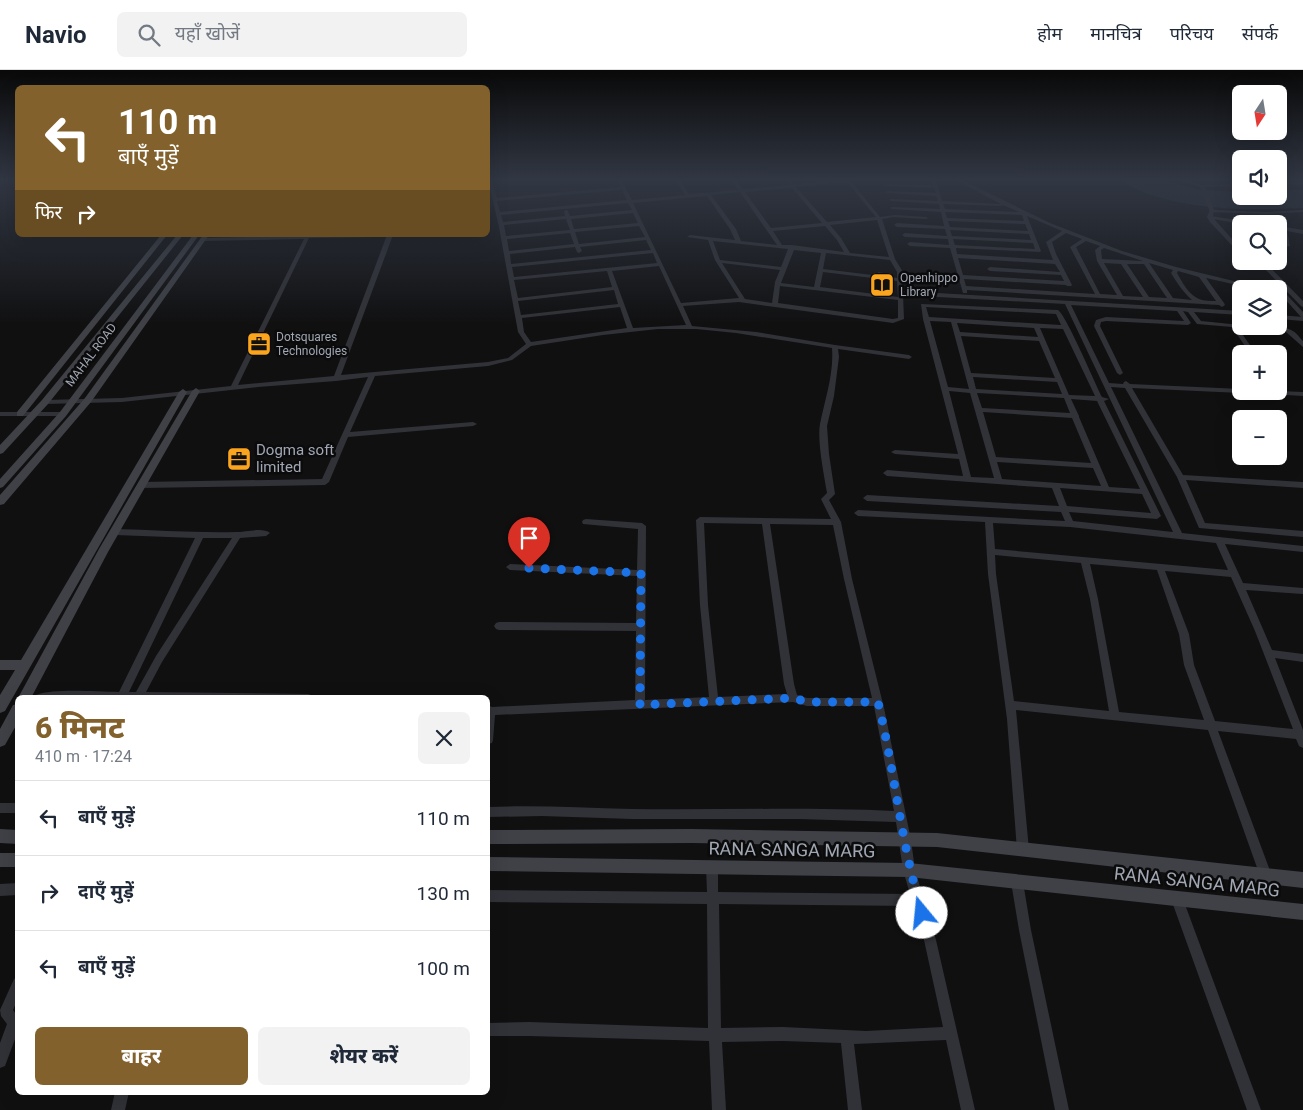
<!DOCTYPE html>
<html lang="hi">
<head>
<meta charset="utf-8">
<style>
	body { margin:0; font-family:Roboto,"Noto Sans Devanagari",sans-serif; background:#f2f2f3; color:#1f2937; height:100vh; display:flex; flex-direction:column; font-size:19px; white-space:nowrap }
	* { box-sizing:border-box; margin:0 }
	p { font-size:16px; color:#747a83 }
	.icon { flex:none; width:28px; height:28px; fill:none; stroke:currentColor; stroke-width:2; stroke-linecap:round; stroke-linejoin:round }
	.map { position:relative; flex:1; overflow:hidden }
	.details { position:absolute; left:15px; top:625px; width:475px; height:400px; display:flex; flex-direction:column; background:#fff; border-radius:8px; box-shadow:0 5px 20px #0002 }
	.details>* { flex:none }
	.hud { position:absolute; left:15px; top:15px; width:475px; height:152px; border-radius:8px; box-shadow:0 5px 20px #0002; background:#82612c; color:#fff; overflow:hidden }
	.needle { width:32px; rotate:192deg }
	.fabs { position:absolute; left:1232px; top:15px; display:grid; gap:10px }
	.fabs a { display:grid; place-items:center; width:55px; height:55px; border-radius:8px; background:#fff; box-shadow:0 5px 20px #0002; font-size:25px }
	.pin { position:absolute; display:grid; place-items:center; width:42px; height:42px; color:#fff; margin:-51px -21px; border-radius:50% 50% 50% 0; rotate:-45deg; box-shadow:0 0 5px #0007 }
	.pin .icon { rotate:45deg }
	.me { position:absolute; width:55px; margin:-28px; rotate:343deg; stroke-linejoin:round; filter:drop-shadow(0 0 4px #0008) }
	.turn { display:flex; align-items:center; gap:18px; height:105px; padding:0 20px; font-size:22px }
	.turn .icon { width:65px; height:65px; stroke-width:2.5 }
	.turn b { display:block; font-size:35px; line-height:42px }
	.then { display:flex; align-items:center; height:48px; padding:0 20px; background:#0003; gap:10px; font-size:19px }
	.round { display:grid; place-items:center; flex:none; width:52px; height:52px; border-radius:8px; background:#f2f2f3 }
	.overview { display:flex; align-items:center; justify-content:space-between; height:85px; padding:0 20px }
	h1 { font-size:30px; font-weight:800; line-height:38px; color:#82612c }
	.primary-button { display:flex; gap:10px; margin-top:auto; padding:10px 20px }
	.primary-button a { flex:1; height:58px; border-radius:8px; background:#82612c; color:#fff; font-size:20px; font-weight:800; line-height:58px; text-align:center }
	.primary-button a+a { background:#f2f2f3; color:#1f2937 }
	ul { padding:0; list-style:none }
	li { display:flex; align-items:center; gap:15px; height:75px; padding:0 20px; border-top:1px solid #e0e1e3 }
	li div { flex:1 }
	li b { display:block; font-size:19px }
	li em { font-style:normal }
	header { display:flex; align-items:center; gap:30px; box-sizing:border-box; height:70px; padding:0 25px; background:#fff; border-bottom:1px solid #e0e1e3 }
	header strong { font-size:24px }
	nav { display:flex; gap:28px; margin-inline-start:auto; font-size:18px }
	.search { width:350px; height:45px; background:#f2f2f3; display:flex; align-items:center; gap:12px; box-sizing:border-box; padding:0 18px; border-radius:8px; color:#747a83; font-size:19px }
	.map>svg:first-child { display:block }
	.water { fill:#262f35 }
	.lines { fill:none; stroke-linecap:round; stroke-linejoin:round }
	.minor { fill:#313237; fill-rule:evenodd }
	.tertiary { fill:#313237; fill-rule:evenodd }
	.secondary { fill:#3f4147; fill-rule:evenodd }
	.wall { fill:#2c2c30 }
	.building { fill:#38393e; stroke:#484b50 }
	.route { stroke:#1a73e8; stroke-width:9; stroke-dasharray:0 16.2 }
	.labels { text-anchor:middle; stroke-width:5; stroke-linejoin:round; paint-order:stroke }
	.far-poi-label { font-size:12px; fill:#a0a7b3; stroke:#0b0b0c; text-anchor:start }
	.far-street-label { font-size:12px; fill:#a0a7b3; stroke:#0b0b0c }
	.poi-label { font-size:15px; fill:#a0a7b3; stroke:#0b0b0c; text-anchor:start }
	.near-street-label { font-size:18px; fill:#a0a7b3; stroke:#0b0b0c }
</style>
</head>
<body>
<header>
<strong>Navio</strong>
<div class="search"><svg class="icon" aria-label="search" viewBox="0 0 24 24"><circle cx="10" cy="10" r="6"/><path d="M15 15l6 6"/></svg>यहाँ खोजें</div>
<nav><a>होम</a><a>मानचित्र</a><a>परिचय</a><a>संपर्क</a></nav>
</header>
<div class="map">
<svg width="1303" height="1040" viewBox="0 0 1303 1040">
	<rect width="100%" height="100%" fill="#101011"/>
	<path class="water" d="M1116,109H1159L1200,120L1241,122V126H1279V120H1303V138C1251,140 1198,141 1148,124C1137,120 1127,114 1116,109Z"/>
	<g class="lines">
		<path class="minor" d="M488,109H491L497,128L621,117L617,109H621L632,130L685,125L675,109H679L689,124L738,120L731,109H735L743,119L790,115L786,109H790L794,114L843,109H859L851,111L880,147L895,145L926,147L928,148L926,149L893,147L882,149L895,189L903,202V221L1241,241V245L1194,242L1201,251L1241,255V256C1253,256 1282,255 1291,260C1296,262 1299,267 1303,271V277L1286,262L1238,258L1252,278L1247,279L1232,257L1197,254L1188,242L1183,241L1191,253L1188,255L1106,251L1101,252L1100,256L1123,303L1120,305L1117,303L1094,256L1096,250L1106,247L1184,251L1177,241L1071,235L1109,313L1123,314L1124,312L1126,311L1130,314L1241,319V321H1244L1241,323L1132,318L1183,405L1303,412V418L1186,410L1205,453L1303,461V467L1199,458L1177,407L1125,318L1111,317L1182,463L1303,476V482L1225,474L1243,513L1303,518V524L1246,520L1272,580L1303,584V592L1275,588L1303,660V678L1299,676L1296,669L1218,661L1272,806L1270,810L1266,812L1262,810L1260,806L1208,660L1016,640L1029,780L1027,784L1023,786L1019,784L1017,780L1007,649L988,504L985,452L858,446L854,443L858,440L1065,451L1061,442L867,431L863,428L867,425L1059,436L1052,418L887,406L883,403L887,400L963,406L959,389L895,384L891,382L895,380L958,384L923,249L921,234L1058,240C1066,245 1095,313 1102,327L1109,329L1104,331L1161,446L1157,449L1069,442L1073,451L1173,462L1065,234L903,225L904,249L893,253L739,232L683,236L692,256L756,262L835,275L909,285L912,287L909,289L838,279L839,287L834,326L827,356L829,384L835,424L829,430L841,452L852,509L884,638L911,770L915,800L936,870L975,1040H961L946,970L854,974L862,1040H848L841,973L783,971L722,972L726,1040H712L709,971L529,966H488V953L529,952L708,958L707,834L488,832V820L707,822L706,797L708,793L712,791L716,793L718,797V822L910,824L903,800L896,752L799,749H632L542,746L488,747V737C536,735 584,738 632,739C719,740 807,737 894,741L874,636H807L793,632L495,645L493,670L492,673L488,674V635L492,637L635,630L636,561L499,560L496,559L494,556L496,553L499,552L636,553L637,506L510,500L506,497L510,494L637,500L638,459L583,454L582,452L583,450L586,449L642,453L646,456L645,630L709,627L700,535L696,450L700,447L831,449L821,429L827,423C824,405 817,371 820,354C825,329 834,304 832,278L736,263L696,259H658L603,265L531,276L512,290L488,296L375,306L350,362L473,352L477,354L473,356L348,367L329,412L325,415L141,418L137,415L141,412L322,409L368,307L336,311L258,317L122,332L45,334L42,332L45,330L122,328L231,316L304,169L200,171V169L202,168L321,165H378L375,167L309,168L238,315L334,306L387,165H393L341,305L488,292L508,288L526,274L518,262L499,157ZM847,112L876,147L827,152L796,117ZM792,118L822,153L771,158L745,122ZM622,120L627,130L500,142L497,131ZM740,122L777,175L741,171L736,159L711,125ZM707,126L730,159L735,170L690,165L687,167L708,170L715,190L739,228L681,233L633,133ZM628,133L632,140L570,146L568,141L566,140L564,141L565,146L503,152L501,145ZM633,143L638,153L574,159L571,149ZM566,149L570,160L506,166L504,155ZM877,150L889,187L850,183L841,168L830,155ZM639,156L645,167L579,174L575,162ZM825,156L837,170L844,182L792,175H782L773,161ZM570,163L574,174L509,181L507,169ZM646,170L651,180L511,194L510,184L575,177L577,182L579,183L582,181L580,177ZM713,171L788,179L781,197L720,190ZM794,180L821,183L814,217L781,213ZM653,183L657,193L514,207L512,197ZM826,183L890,190L897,202V208L823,199ZM722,193L780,200L775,212L772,233L745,229ZM659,196L686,255L633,258L612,201ZM607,201L612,217L518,228L514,210ZM823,202L897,211L898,227L820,217ZM780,216L898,230V248L893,249L778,233ZM614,220L618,234L521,245L518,231ZM620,237L627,258L531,272L524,262L522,248ZM926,237L1056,244L1061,255L929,247ZM930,251L951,252L969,319L948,317ZM957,253L1034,258L1038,267L960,262ZM1040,258L1063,259L1095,326L1069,325ZM961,266L1039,271L1055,308L971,303ZM973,307L1057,312L1062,324L976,319ZM949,321L970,323L994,408L971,407ZM977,323L1064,328L1070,343L982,338ZM1071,329L1097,331L1140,419L1109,417L1079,347V346ZM983,342L1072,348L1091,393L996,387ZM997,392L1093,398L1101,416L1002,409ZM1060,418L1142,424L1151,443L1067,436ZM704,453L762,454L784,614L787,624L718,627L708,535ZM993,453L1070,457L1216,473L1228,500L995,479ZM770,454L833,455L844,509L872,628H807L797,625L794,614ZM995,485L1081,493L1090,529L1109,641L1014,631L996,504ZM1090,494L1157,500L1179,564L1184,595L1204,650L1119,642L1098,529ZM1165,501L1231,507L1255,561L1293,659L1215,651L1194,595L1189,564ZM719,834L914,836L924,870L943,957L866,961L783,957L721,958Z
			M921,109H936L942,131L1001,134L954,109H960L1050,153L1122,181L1176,197L1267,219H1255L1206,208L1224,233L1225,235L1222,237L1219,235L967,220V223H963L950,178L910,176L907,174L910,172L949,175L948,169L905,167L902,165L905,163L947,166L945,159L897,157L894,155L897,153L944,156L941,142L892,139L890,138L892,137L940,139L939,134L891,131L889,130L891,129L938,131L936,126L887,123L885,122L887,121L936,123L934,118L886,116L884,115L886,114L933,115L932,111ZM943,134L1001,136L1003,135L1019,142L945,139ZM945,142L1022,145L1024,151L947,148ZM1027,146L1062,161L1046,172L1053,190L957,184L956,178L1040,182L1041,181ZM948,151L1025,154L1028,161L950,157ZM950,160L1029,164L1031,170L952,166ZM1066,163L1082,169L1070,177L1095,224L966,216L964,209L1066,215L1067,216H1071L1072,215L1056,184L1052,172ZM953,169L1033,173L1035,179L955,175ZM1086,171L1100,176L1095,180L1097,191L1117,225L1100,224L1076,177ZM1104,178L1143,191L1102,189L1101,180ZM958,188L1055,194L1060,202L990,197L987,199L990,201L1061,205L1064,211L963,205ZM1104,193L1121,194L1143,227L1123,226ZM1149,193L1173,200L1171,203C1177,213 1183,222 1192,230L1173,228ZM1127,194H1144L1167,228L1149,227ZM1178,201L1199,207L1216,231C1211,231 1204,231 1199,229C1189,225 1182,212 1177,203Z
			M1176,109H1184L1202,115L1241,114V116L1205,117L1214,140L1266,142L1303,140V142L1266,144L1210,142L1200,117Z
			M1303,112V114L1279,115V113Z
			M1210,146L1251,152L1253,154H1241L1208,148V147Z
			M1279,156L1303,160V164L1287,161L1290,176L1285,177L1282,160L1279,159Z
			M1279,220L1283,221L1284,222L1279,224Z
			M1279,245L1303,247V251L1279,249Z
			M1250,321H1279L1303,322V326L1253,323Z
			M0,342H63L66,344L63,346H0Z
			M115,459C155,460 196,463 236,462C246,462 263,457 270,463L266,466L240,468L162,592L146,622L308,624L311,625L313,628H34L36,625C56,618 96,622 119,622L195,468L115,465L111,462ZM203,468H232L156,586L136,622H129Z
			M0,733H18V743H0Z
			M1017,806L1021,808L1023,812L1031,860L1069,1040H1055L1019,860L1011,812L1013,808Z
			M18,813V825L0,826V814Z
			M1177,823L1181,825L1183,829L1261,1040H1247L1171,829L1173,825Z
			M18,907V929L13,940L18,947V961L5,996L0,998V973L7,954L1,946L0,940L14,909Z
			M115,1022H129L125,1040H111Z"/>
		<path class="tertiary" d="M1210,140H1214L1213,147L1215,150L1241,179V184L1239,183L1210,152L1207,147Z
			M1257,191H1264L1303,231V237L1301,236Z
			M1283,225H1287L1303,242V248L1301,247L1283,227Z"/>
		<path class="secondary" d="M161,165H167L23,346H17V342Z
			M177,165H183L48,334L3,383L0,384V375L42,330Z
			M193,165H199L66,346L3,417L0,418V409L60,342Z
			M203,165H209L91,332L4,434L0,435V425L85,328Z
			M196,318L200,321L108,482L31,628H18L99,479L192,321Z
			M183,319L187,322L29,599L5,641L0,643V625L15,600H0V590H21L179,322Z
			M18,634V652L5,675L0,677V659L13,635Z
			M0,759L18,760V774L0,773Z
			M692,759L937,763L1303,802V818L937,777L692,773L488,774V760Z
			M0,783H18V797H0Z
			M488,787L909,793L1303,834V850L909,807L488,801Z"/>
	</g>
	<path class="wall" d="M878,203L889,212L887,220L876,218V210Z"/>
	<path class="building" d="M878,203L889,204V212L877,211Z"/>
	<linearGradient id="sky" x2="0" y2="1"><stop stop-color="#090909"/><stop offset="0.43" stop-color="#313743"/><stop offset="1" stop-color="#313743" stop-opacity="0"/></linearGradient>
	<rect width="1303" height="255" fill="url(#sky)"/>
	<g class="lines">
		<path class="route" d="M529,498L641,503L640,635L793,628L807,632H878C895,702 901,774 922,843"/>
	</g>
	<defs>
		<symbol id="library-square" viewBox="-11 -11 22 22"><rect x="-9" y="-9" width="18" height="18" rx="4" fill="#fba51e" stroke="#0b0b0c"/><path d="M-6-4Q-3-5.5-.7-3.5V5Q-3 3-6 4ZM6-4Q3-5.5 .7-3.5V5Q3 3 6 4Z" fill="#111"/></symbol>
		<symbol id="office-square" viewBox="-11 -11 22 22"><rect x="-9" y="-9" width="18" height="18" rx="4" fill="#fba51e" stroke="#0b0b0c"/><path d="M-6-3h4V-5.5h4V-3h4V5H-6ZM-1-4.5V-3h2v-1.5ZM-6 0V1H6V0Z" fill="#111"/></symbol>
	</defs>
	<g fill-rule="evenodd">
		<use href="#library-square" x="868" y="201" width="28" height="28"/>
		<use href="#office-square" x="245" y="260" width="28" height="28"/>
		<use href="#office-square" x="225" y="375" width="28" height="28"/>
	</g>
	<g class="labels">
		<g class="far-poi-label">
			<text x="900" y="212">Openhippo<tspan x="900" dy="14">Library</tspan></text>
			<text x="276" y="271">Dotsquares<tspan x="276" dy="14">Technologies</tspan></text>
		</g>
		<g class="far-street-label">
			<text transform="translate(91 285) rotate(-53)" y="4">MAHAL ROAD</text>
		</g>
		<g class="poi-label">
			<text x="256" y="385">Dogma soft<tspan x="256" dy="17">limited</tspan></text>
		</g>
		<g class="near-street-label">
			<text transform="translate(792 780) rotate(1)" y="6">RANA SANGA MARG</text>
			<text transform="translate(1197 812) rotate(6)" y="6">RANA SANGA MARG</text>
		</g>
	</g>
</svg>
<div class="fabs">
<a><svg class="needle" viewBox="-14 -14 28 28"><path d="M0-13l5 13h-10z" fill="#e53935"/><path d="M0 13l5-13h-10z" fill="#747a83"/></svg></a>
<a><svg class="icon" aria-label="sound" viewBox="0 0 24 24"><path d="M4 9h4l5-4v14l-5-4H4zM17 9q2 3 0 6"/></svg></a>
<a><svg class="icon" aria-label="search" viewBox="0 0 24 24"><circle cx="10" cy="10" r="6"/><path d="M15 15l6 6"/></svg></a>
<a><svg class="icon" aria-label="layers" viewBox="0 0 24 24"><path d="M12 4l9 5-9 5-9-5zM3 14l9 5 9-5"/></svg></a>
<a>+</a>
<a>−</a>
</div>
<div class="pin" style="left:529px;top:498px;background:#d93025"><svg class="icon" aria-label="arrive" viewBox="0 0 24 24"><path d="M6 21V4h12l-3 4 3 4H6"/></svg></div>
<svg class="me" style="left:922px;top:843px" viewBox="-20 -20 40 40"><circle r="19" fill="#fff"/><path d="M0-13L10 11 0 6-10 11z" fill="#1a73e8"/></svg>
<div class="hud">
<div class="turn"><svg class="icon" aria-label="left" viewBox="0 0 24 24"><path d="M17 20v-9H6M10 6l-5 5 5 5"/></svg><div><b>110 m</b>बाएँ मुड़ें</div></div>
<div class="then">फिर<svg class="icon" aria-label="right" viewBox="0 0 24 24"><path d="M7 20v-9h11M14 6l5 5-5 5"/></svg></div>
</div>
<section class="details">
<div class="overview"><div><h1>6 मिनट</h1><p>410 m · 17:24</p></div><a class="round"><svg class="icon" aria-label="close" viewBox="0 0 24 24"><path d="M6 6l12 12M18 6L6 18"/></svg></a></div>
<ul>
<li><svg class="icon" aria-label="left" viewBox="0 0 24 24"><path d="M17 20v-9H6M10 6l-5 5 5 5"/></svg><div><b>बाएँ मुड़ें</b></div><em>110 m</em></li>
<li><svg class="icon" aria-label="right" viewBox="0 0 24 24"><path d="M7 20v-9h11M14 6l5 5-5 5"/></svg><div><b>दाएँ मुड़ें</b></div><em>130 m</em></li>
<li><svg class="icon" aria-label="left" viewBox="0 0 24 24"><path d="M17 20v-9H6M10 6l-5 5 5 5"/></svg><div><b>बाएँ मुड़ें</b></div><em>100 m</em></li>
</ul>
<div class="primary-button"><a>बाहर</a><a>शेयर करें</a></div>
</section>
</div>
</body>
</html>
